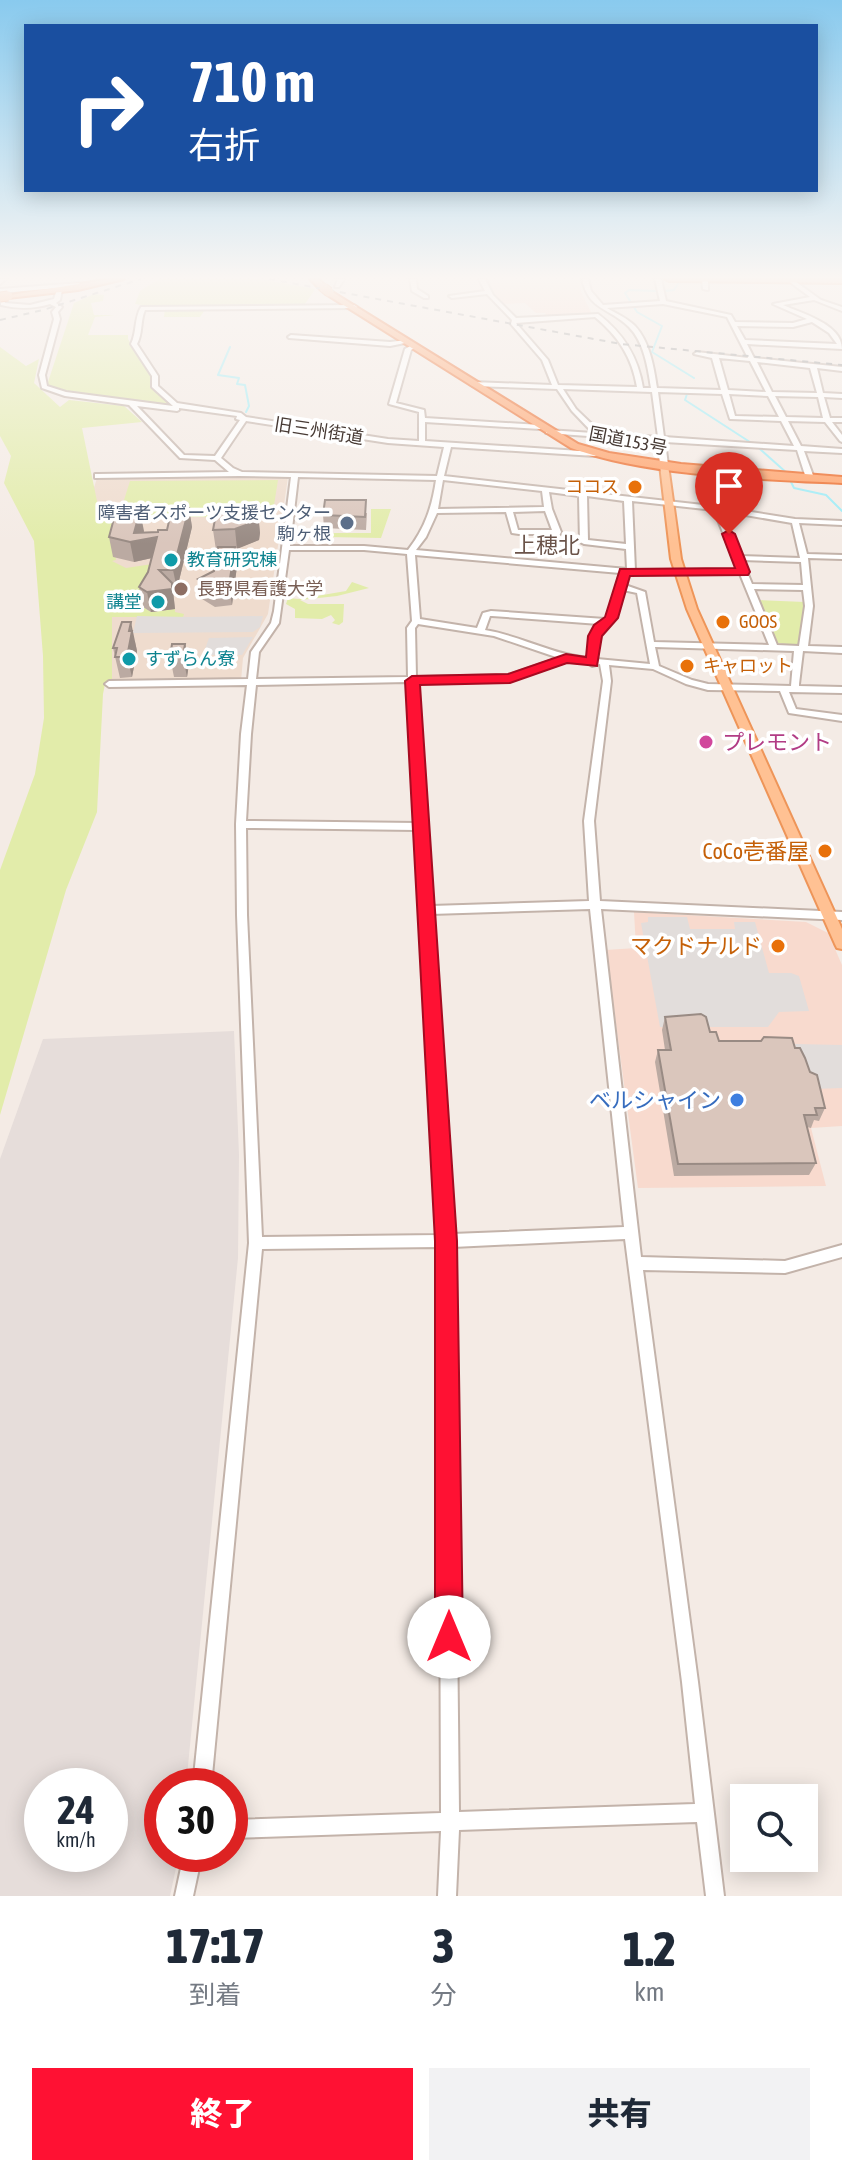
<!DOCTYPE html>
<html lang="ja">
<head>
<meta charset="utf-8">
<style>
	body { margin:0; font-family:"Asap Condensed","Noto Sans JP",sans-serif; background:#f2f2f3; color:#1f2937; height:100vh; display:flex; flex-direction:column; font-size:30px; white-space:nowrap }
	* { box-sizing:border-box; margin:0 }
	p { font-size:26px; color:#747a83 }
	.icon { flex:none; width:44px; height:44px; fill:none; stroke:currentColor; stroke-width:2; stroke-linecap:round; stroke-linejoin:round }
	.map { position:relative; height:1896px; overflow:hidden }
	.sheet { display:flex; flex-direction:column; background:#fff; flex:1 }
	.sheet>* { flex:none }
	.guide { position:absolute; left:24px; top:24px; width:794px; height:168px; border-radius:0px; box-shadow:0 4px 20px #0003; background:#1a4fa0; color:#fff; overflow:hidden }
	.fabs { position:absolute; left:730px; top:1784px; display:grid; gap:16px }
	.fabs a { display:grid; place-items:center; width:88px; height:88px; border-radius:0px; background:#fff; box-shadow:0 4px 20px #0003; font-size:40px }
	.speed { position:absolute; left:24px; top:1768px; display:flex; gap:16px; font-size:40px; font-weight:700; text-align:center }
	.speed>* { display:grid; place-content:center; width:104px; height:104px; border-radius:50%; background:#fff; box-shadow:0 4px 20px #0003; line-height:1 }
	.speed small { font-size:20px; font-weight:400 }
	.speed .limit { border:12px solid #d22; background:#fff; color:#111 }
	.pin { position:absolute; display:grid; place-items:center; width:68px; height:68px; color:#fff; margin:-82px -34px; border-radius:50% 50% 50% 0; rotate:-45deg; box-shadow:0 0 8px #0007 }
	.pin .icon { rotate:45deg }
	.me { position:absolute; width:88px; margin:-44px; rotate:0deg; stroke-linejoin:round; filter:drop-shadow(0 0 6px #0008) }
	.turn { display:flex; align-items:center; gap:28px; height:168px; padding:0 32px; font-size:36px }
	.turn .icon { width:104px; height:104px; stroke-width:2.5 }
	.turn b { display:block; font-size:56px; line-height:68px }
	.eta { display:flex; justify-content:space-evenly; align-items:center; height:136px; text-align:center }
	.eta b { font-size:48px; font-weight:800; line-height:56px }
	.cta { display:flex; gap:16px; margin-top:auto; padding:16px 32px }
	.cta a { flex:1; height:92px; border-radius:0px; background:#f13; color:#fff; font-size:32px; font-weight:800; line-height:92px; text-align:center }
	.cta a+a { background:#f2f2f3; color:#1f2937 }
	.map>svg:first-child { display:block }
	.commercial { fill:#f8dace }
	.industrial { fill:#e6ddda; fill-rule:evenodd }
	.education { fill:#efdcce }
	.green { fill:#e2ecaa }
	.parking { fill:#e2dddb }
	.lines { fill:none; stroke-linecap:round; stroke-linejoin:round }
	.stream { stroke:#9cecf7; stroke-width:2 }
	.minor-casing { stroke:#c3b3aa; stroke-width:4 }
	.major-casing { stroke:#ee9559; stroke-width:4 }
	.highway-casing { stroke:#ec6a28; stroke-width:4 }
	.minor { fill:#fff; fill-rule:evenodd }
	.major { fill:#ffc193; fill-rule:evenodd }
	.highway { fill:#ff9f65; fill-rule:evenodd }
	.rail { stroke:#969696; stroke-width:2; stroke-dasharray:6 6; stroke-linecap:butt }
	.highway-bridge-casing { stroke:#ec6a28; stroke-width:11; stroke-linecap:butt }
	.highway-bridge { stroke:#ff9f65; stroke-width:9 }
	.wall { fill:#bbaaa2 }
	.shaded-wall { fill:#998b84 }
	.building { fill:#dac6bc; stroke:#998b84; stroke-width:2 }
	.route { fill:#f13; stroke:#a60b21; stroke-width:2 }
	.food-dot { fill:#e8710a; stroke:#fff; stroke-width:3 }
	.service-dot { fill:#5c6f8a; stroke:#fff; stroke-width:3 }
	.culture-dot { fill:#0f9aa8; stroke:#fff; stroke-width:3 }
	.education-dot { fill:#8d6e63; stroke:#fff; stroke-width:3 }
	.hotel-dot { fill:#d1479c; stroke:#fff; stroke-width:3 }
	.shop-dot { fill:#3f7fe0; stroke:#fff; stroke-width:3 }
	.labels { text-anchor:middle; stroke-width:7; stroke-linejoin:round; paint-order:stroke }
	.far-street-label { font-size:18px; fill:#473a34; stroke:#fff }
	.far-food-label { font-size:18px; fill:#c56008; stroke:#fff; text-anchor:start }
	.far-service-label { font-size:18px; fill:#4e5e75; stroke:#fff; text-anchor:end }
	.far-culture-label { font-size:18px; fill:#0d838f; stroke:#fff; text-anchor:start }
	.far-education-label { font-size:18px; fill:#785e54; stroke:#fff; text-anchor:start }
	.far-quarter-label { font-size:22px; fill:#6b544a; stroke:#fff }
	.hotel-label { font-size:22px; fill:#b23c85; stroke:#fff; text-anchor:start }
	.food-label { font-size:22px; fill:#c56008; stroke:#fff; text-anchor:end }
	.shop-label { font-size:22px; fill:#366cbe; stroke:#fff; text-anchor:end }
</style>
</head>
<body>
<div class="map">
<svg width="842" height="1896" viewBox="0 0 842 1896">
	<rect width="100%" height="100%" fill="#f4ebe5"/>
	<path class="commercial" d="M487,279L580,280L581,292L592,314L548,318L545,313H536L525,303L502,304L491,292Z
		M634,912L806,922L828,933L842,965V1126L811,1128L826,1186L638,1188L606,950L636,948Z"/>
	<path class="industrial" d="M234,1031L239,1155L238,1258L186,1786H162V1854H179L170,1896H0V1159L43,1039ZM42,1786H110V1854H42Z"/>
	<path class="education" d="M284,476L288,477L268,614L243,658L241,681L96,683L90,500L97,478Z"/>
	<path class="green" d="M159,279H260L315,289L303,307L206,308L200,317H164L165,308L135,304L140,291Z
		M94,294L104,295L103,301L91,303L94,315H115L95,317L88,335H128V339L152,378L150,387L168,403L163,405L56,389L47,385L74,303Z
		M0,347L26,366L39,359L34,383L60,407L69,400L124,406L142,422L82,428L98,506L118,518H142L141,523L115,553L116,560L112,561L126,568L159,563L153,592L141,605L151,612L175,609V612L184,614L183,617H112V679L105,684L103,694L97,812L66,890L0,1115V870L35,774L44,718L43,656L34,541L4,483L11,456L0,436Z
		M278,480L272,518L119,516L130,481Z
		M371,509H391L381,538L326,537L325,533H371Z
		M352,582L369,588L337,596L300,600L308,604H344L343,622L339,625L332,623L335,620L331,615L322,619L295,618V609L286,604L288,598L299,599L346,591Z
		M757,600L805,602V623L800,645L775,643Z"/>
	<path class="parking" d="M137,616L191,617L263,616L260,627L253,632L133,633Z
		M253,637L242,655H203L209,638Z
		M648,917H687L690,929H735L734,922H755L769,973H791L799,976L809,1011L779,1012L768,1027H660L641,923L648,922Z
		M795,1044L842,1045V1088L814,1089L804,1078Z"/>
	<g class="lines">
		<path class="stream" d="M657,291L629,290L625,293L637,312L662,326L652,352L694,378
			M665,291L674,290L681,279
			M230,347L218,375L239,378L237,384L245,385L249,406L246,412
			M687,394L685,400L753,444
			M760,449L788,474
			M791,482L794,488L826,495L842,511"/>
		<defs>
			<path id="minor" d="M0,279H6L0,284Z
				M338,279H344L339,287H335Z
				M410,279H416L417,289L428,296V298H424L412,291Z
				M479,279H485L493,295L516,318L598,314C623,333 638,356 643,388H651C648,368 644,342 629,327C609,307 589,311 582,279H588L591,291L603,305L660,301L655,279H661L666,301L731,315L735,322L793,323L807,319L773,304L810,297L787,280L792,279L821,300L842,307V311L814,300L783,305C801,313 842,324 842,349L747,344L754,358L842,367V371L817,368L823,393L842,394V398L824,397L830,418H842V422H832L842,435V442L840,441L825,422L788,421L801,446L842,449V453L804,451L814,478L810,480L806,478L797,450L665,442L668,465L664,467L660,465L658,441L546,433V431L548,430L593,433L572,411L557,389L473,386L470,384L473,382L552,385L542,360L511,324L512,320L487,294L452,298L449,296L485,291ZM663,304L727,317L748,358L697,352L694,354L712,358L721,390L657,388C654,368 650,342 635,326C627,318 617,314 607,308ZM595,317C618,336 632,357 637,387L558,385L548,360L516,323ZM812,322L829,333L837,344L745,340L737,326L793,327ZM719,358L750,361L766,392L728,390ZM757,362L810,368L817,393L772,392ZM563,389L652,392L658,437L601,433L576,409ZM658,392L722,394L730,419L781,421L794,446L664,437ZM729,394L768,396L779,417L735,416ZM775,396L818,397L823,418L786,417Z
				M702,279H708V290L703,289Z
				M79,283L81,286L0,293V289Z
				M57,289L62,290L60,300L56,303L62,307L58,312L60,319L45,375L47,386L66,392L173,406L152,387V376L131,344C137,332 134,319 141,307L354,305L357,307L356,308L145,310C140,321 143,333 137,344L158,376V386L177,403L241,413L246,417L388,439L419,441V412L389,404L405,349L412,345H416V347L411,350L396,403L424,410L425,418L540,425L543,427L540,429L425,422V441L595,452L598,454L595,456L451,447L444,476L712,506L702,482L703,472L707,470L711,472L710,482L720,507L795,519L842,521V525L799,523L807,554L842,555V559L808,558L813,606L808,646L842,647V653L803,651L799,684V686L842,687V693L789,692L796,709L842,715V721L789,713L780,691L708,690L686,684L653,669L609,665L611,681L594,821L600,901L842,912V920L601,909L641,1257L785,1261L842,1245V1257L785,1273L643,1270L698,1682L724,1896H706L697,1822L459,1830L456,1896H438L441,1831L230,1838V1820L441,1813L439,1247L262,1249L211,1786H193L249,1243L237,915L236,824L241,734L247,685L109,687L105,684L109,681L248,679L251,652L271,623L274,611L291,477L239,476L95,478V474H98L229,472L215,460L180,458L129,405L65,396L42,388L39,375L54,319L52,312L56,307L50,304C33,309 18,309 1,305L0,294L3,296L5,303L30,305L54,299ZM137,406L177,411L179,410V408L237,416L236,419L240,420L215,456L184,455ZM246,421L388,443L444,447L437,476L242,472L233,468L221,458ZM298,477L436,480C432,507 425,528 408,550L364,546H290ZM443,480L542,491L544,507L438,509ZM549,492L579,496L580,542L584,544L626,549L627,569L416,550L426,537L437,513L506,512L512,533L519,534H560L561,532L552,509ZM587,496L624,501L626,544L588,540ZM632,501L714,510L738,570H635ZM545,511L552,530H518L513,512ZM722,511L792,523L800,558L740,556ZM289,550H364L407,554L412,621L407,628L408,677L256,679L259,652L279,623ZM415,555L620,573L608,617L605,619L491,611L483,613L477,628L420,619ZM742,560L801,562L803,585L752,584ZM627,574H740L769,645L654,642L645,592L625,585ZM754,589L803,590L805,606L799,646L777,645ZM623,590L637,593L650,664L597,659L599,636L603,629L616,618ZM490,616H492L599,624L591,636L588,658C551,654 521,636 485,630ZM418,624L494,636L559,658L509,675L416,677L415,628ZM655,647L794,651L791,686L708,684L692,680L659,666ZM568,661L588,663L592,666L600,664L603,681L584,821L589,901L431,906L416,682L510,681ZM408,682L416,823L246,821L251,734L256,685ZM246,828L416,830L420,907L419,910L421,913L439,1235L262,1237L247,915ZM590,909L624,1227L452,1234L431,914ZM625,1239L682,1682L695,1804L459,1812L453,1247Z
				M291,335L390,342L407,340L410,342L390,346L289,338L288,337Z
				M184,1854H202L193,1896H175Z"/>
			<path id="major" d="M664,462L668,465L681,559L697,609L842,929V949L837,948L835,944L687,609L671,559L660,465Z"/>
			<path id="highway" d="M110,279H124L78,290L8,298L4,296Z
				M310,279H318L328,288L321,290Z
				M665,279H842V283L669,281Z
				M329,290L578,444L609,453L681,464L842,477V483C759,479 648,476 571,448L326,294Z"/>
		</defs>
		<use href="#minor" class="minor-casing"/>
		<use href="#major" class="major-casing"/>
		<use href="#highway" class="highway-casing"/>
		<use href="#minor" class="minor"/>
		<use href="#major" class="major"/>
		<use href="#highway" class="highway"/>
		<path class="rail" d="M269,279L621,344L842,365
			M0,320L43,310L141,279"/>
		<defs>
			<path id="highway-bridge" d="M324,288L329,292
				M0,297L8,296"/>
		</defs>
		<use href="#highway-bridge" class="highway-bridge-casing"/>
		<use href="#highway-bridge" class="highway-bridge"/>
	</g>
	<path class="wall" d="M189,508L192,527L177,589L173,590L175,609L151,612L143,607L139,587L148,572L152,558L134,562L113,557L109,537L144,531L143,533L158,532L167,530Z
		M258,513L260,533L259,540L235,549L237,566L232,605L215,607L202,599L198,579L214,571L217,550H216L213,530Z
		M367,513L366,530L324,528L323,515Z
		M135,642L137,651L132,677L120,678L113,648Z
		M185,644L189,664L187,677H174L170,657Z
		M665,1017L710,1032L719,1041L795,1048L810,1072L825,1108L819,1121L814,1120L811,1128L807,1127L816,1163L809,1175L674,1176L655,1062L658,1050H665L662,1030Z"/>
	<path class="shaded-wall" d="M189,508L192,527L177,589L173,570Z
		M140,511L144,531L141,540L157,537L161,556L134,562L130,542Z
		M258,513L260,533L259,540L237,549L235,529Z
		M235,547L237,566L232,605L229,585Z
		M172,583L175,609L151,612L147,592Z
		M131,622L137,651L132,677L127,657Z
		M185,644L189,664L187,677L183,657Z"/>
	<path class="building" d="M325,500H366L365,517L323,515Z
		M172,508H189L173,570H159L172,583V589L147,592L139,587L148,572L157,537L130,542L109,537L116,511H140L134,533L158,532V530H167Z
		M258,513L257,521L235,529L213,530L216,514Z
		M218,547H235L229,585L212,587L198,579L214,571Z
		M122,622H131L129,631H132L127,657H115L117,648H113Z
		M172,644H185L183,657H170Z
		M701,1014L706,1017L710,1032H716L719,1041H761L764,1037L792,1038L795,1048H800L805,1058L810,1072L817,1075L825,1108H815L817,1115H804L816,1163L678,1164L658,1050H671L665,1017Z"/>
	<linearGradient id="sky" x2="0" y2="1"><stop stop-color="#89caee"/><stop offset="0.51" stop-color="#faf6f3"/><stop offset="1" stop-color="#faf6f3" stop-opacity="0"/></linearGradient>
	<rect width="842" height="544" fill="url(#sky)"/>
	<path class="route" d="M729,530L735,534L750,572L748,575L630,576L618,618L602,636L597,666L567,663L510,683L420,685L457,1241L463,1637L459,1647L449,1651L439,1647L435,1637V1241L405,681L412,676L508,674L566,654L586,657L588,636L594,625L605,617L620,569L735,568L722,534Z"/>
	<g class="food-dot">
		<circle cx="635" cy="487" r="8"/>
		<circle cx="723" cy="622" r="8"/>
		<circle cx="687" cy="666" r="8"/>
		<circle cx="825" cy="851" r="8"/>
		<circle cx="778" cy="946" r="8"/>
	</g>
	<circle class="service-dot" cx="347" cy="523" r="8"/>
	<g class="culture-dot">
		<circle cx="171" cy="560" r="8"/>
		<circle cx="158" cy="602" r="8"/>
		<circle cx="129" cy="659" r="8"/>
	</g>
	<circle class="education-dot" cx="181" cy="589" r="8"/>
	<circle class="hotel-dot" cx="706" cy="742" r="8"/>
	<circle class="shop-dot" cx="737" cy="1100" r="8"/>
	<g class="labels">
		<g class="far-street-label">
			<text transform="translate(319 431) rotate(9)" y="6">旧三州街道</text>
			<text transform="translate(628 441) rotate(11)" y="6">国道153号</text>
		</g>
		<g class="far-food-label">
			<text x="619" y="493" text-anchor="end">ココス</text>
			<text x="739" y="628">GOOS</text>
			<text x="703" y="672">キャロット</text>
		</g>
		<g class="far-service-label">
			<text x="331" y="519">障害者スポーツ支援センター<tspan x="331" dy="21">駒ヶ根</tspan></text>
		</g>
		<g class="far-culture-label">
			<text x="187" y="566">教育研究棟</text>
			<text x="142" y="608" text-anchor="end">講堂</text>
			<text x="145" y="665">すずらん寮</text>
		</g>
		<g class="far-education-label">
			<text x="197" y="595">長野県看護大学</text>
		</g>
		<g class="far-quarter-label">
			<text x="547" y="553">上穂北</text>
		</g>
		<g class="hotel-label">
			<text x="722" y="750">プレモント</text>
		</g>
		<g class="food-label">
			<text x="809" y="859">CoCo壱番屋</text>
			<text x="762" y="954">マクドナルド</text>
		</g>
		<g class="shop-label">
			<text x="721" y="1108">ベルシャイン</text>
		</g>
	</g>
</svg>
<div class="fabs">
<a><svg class="icon" aria-label="search" viewBox="0 0 24 24"><circle cx="10" cy="10" r="6"/><path d="M15 15l6 6"/></svg></a>
</div>
<div class="speed"><div>24<small>km/h</small></div><div class="limit">30</div></div>
<div class="pin" style="left:729px;top:534px;background:#d93025"><svg class="icon" aria-label="arrive" viewBox="0 0 24 24"><path d="M6 21V4h12l-3 4 3 4H6"/></svg></div>
<svg class="me" style="left:449px;top:1637px" viewBox="-20 -20 40 40"><circle r="19" fill="#fff"/><path d="M0-13L10 11 0 6-10 11z" fill="#f13"/></svg>
<div class="guide">
<div class="turn"><svg class="icon" aria-label="right" viewBox="0 0 24 24"><path d="M7 20v-9h11M14 6l5 5-5 5"/></svg><div><b>710 m</b>右折</div></div>
</div>
</div>
<section class="sheet">
<div class="eta">
<div><b>17:17</b><p>到着</p></div>
<div><b>3</b><p>分</p></div>
<div><b>1.2</b><p>km</p></div>
</div>
<div class="cta"><a>終了</a><a>共有</a></div>
</section>
</body>
</html>
